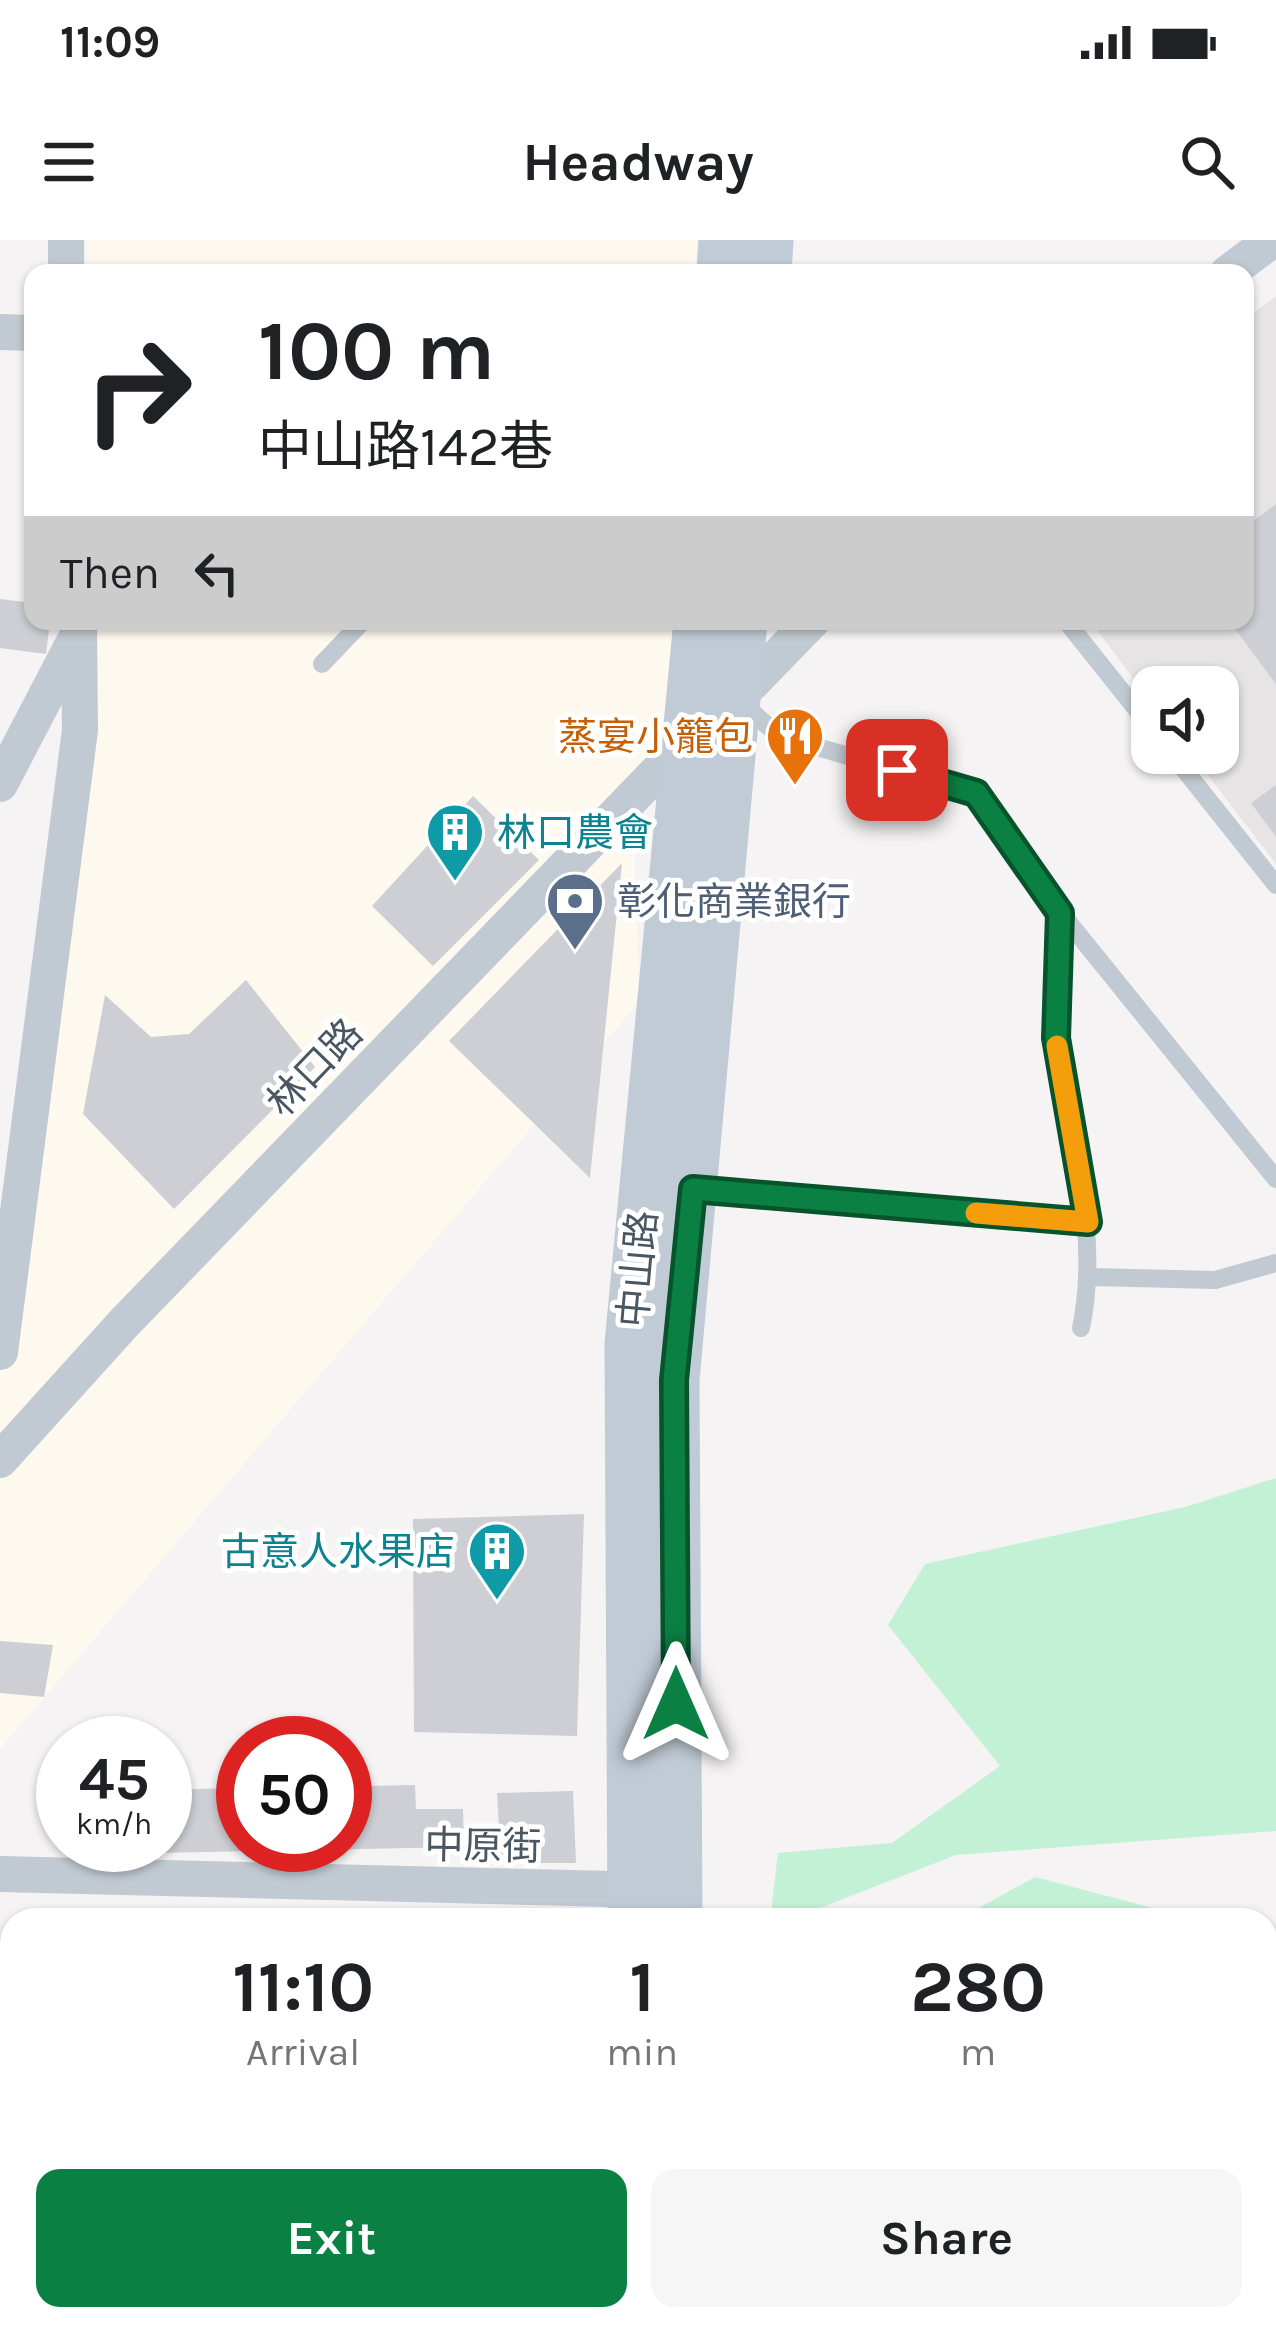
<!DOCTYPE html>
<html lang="en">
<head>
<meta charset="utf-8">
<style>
	body { margin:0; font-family:Karla,"Noto Sans TC",sans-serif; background:#f6f6f6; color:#202124; height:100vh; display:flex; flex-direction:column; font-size:45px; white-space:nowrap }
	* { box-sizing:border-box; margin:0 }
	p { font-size:39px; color:#757577 }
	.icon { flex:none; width:66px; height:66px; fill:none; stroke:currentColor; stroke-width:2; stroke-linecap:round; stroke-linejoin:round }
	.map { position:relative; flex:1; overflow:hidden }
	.details { position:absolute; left:0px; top:1668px; width:1278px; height:423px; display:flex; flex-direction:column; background:#fff; border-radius:36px 36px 0 0; box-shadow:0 3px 9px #0004 }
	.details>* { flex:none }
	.top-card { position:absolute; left:24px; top:24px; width:1230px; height:366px; border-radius:24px; box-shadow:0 3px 9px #0004; background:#fff; color:#202124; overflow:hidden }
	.controls { position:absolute; left:1131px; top:426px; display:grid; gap:24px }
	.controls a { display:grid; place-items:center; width:108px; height:108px; border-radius:24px; background:#fff; box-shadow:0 3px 9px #0004; font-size:60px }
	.speed { position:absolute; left:36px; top:1476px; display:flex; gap:24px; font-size:60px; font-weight:700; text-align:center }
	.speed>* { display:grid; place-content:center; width:156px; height:156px; border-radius:50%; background:#fff; box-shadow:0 3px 9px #0004; line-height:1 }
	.speed small { font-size:30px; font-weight:400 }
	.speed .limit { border:18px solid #d22; background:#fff; color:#111 }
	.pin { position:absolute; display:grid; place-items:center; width:102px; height:102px; color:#fff; margin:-51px; border-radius:24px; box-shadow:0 6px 18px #0006 }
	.me { position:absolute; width:132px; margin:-66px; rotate:0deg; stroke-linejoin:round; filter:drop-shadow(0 0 9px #0008) }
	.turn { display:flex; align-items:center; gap:42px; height:252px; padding:0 36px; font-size:54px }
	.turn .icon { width:156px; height:156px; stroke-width:2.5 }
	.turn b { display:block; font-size:84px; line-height:102px }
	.then { display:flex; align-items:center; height:114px; padding:0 36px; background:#0003; gap:24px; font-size:45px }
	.eta { display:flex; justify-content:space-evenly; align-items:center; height:204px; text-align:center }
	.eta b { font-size:72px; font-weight:700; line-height:84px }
	.primary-button { display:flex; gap:24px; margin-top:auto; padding:24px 36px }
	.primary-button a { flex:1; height:138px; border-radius:24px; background:#0b8043; color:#fff; font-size:48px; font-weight:700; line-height:138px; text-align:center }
	.primary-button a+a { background:#f6f6f6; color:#202124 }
	.status { display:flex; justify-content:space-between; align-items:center; height:84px; padding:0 60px; background:#fff; direction:ltr }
	.status svg { height:33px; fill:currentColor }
	header { display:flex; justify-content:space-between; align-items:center; height:156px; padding:0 36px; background:#fff; font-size:54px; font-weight:700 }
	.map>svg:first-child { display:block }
	.commercial { fill:#fdf9ef }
	.education { fill:#e6e4e5 }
	.green { fill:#c3f1d5 }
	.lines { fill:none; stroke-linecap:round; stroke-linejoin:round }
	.stream { stroke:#90daee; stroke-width:10 }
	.building { fill:#cdcfd5 }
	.service { stroke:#c1cad2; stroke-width:18 }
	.minor { stroke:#c1cad2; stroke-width:36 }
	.secondary { stroke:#c1cbd6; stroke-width:51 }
	.route-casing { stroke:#07532c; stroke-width:30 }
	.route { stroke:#0b8043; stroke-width:21 }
	.slow { stroke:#f59e0b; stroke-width:21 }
	.labels { text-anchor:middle; stroke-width:10; stroke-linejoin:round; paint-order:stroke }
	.food-label { font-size:39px; fill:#c56008; stroke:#fff; text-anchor:end }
	.culture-label { font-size:39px; fill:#0d838f; stroke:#fff; text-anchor:start }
	.service-label { font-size:39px; fill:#4e5e75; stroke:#fff; text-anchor:start }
	.street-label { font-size:39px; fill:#4a5661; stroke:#fff }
</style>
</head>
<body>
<div class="status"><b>11:09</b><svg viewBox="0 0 49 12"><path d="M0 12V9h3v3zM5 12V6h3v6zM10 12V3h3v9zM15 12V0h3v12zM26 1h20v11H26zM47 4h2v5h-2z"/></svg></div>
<header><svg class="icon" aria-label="menu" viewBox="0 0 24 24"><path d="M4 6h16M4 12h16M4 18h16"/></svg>Headway<svg class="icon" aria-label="search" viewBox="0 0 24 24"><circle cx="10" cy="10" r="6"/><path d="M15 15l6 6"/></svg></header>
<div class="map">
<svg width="1276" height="2089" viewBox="0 0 1276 2089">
	<rect width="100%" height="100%" fill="#f5f3f3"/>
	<path class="commercial" d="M87,0H697L695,33H87Z
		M87,381H678L672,498L633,540L639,762L0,1509V1103Z"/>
	<path class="education" d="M1276,56V624L1191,513H1218V447H1152V463L1090,381H1245V79Z"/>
	<path class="green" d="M1276,1238V1591L956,1615L789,1680H770L778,1613L892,1603L1000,1526L888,1385L925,1324L1185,1267Z
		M1035,1637L1198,1680H957Z
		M1266,1698L1276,1700V2089H1242L1236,2079H1266Z"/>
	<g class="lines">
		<path class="stream" d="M1266,1788L1276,1790
			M1057,2079L1060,2089"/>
	</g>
	<path class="building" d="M1276,264V444L1229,381H1245V287Z
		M0,359L33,363V381H50L46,414L0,408Z
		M1276,545V597L1251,563Z
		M473,556L539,620L433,726L372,666Z
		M622,623L590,938L449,801Z
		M246,740L315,827L174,969L83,874L105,755L151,797L189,794Z
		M584,1274L577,1496L414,1492L413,1279Z
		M0,1401L53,1405L44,1457L0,1453Z
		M345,1519H364V1546L415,1545L416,1569H463L464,1607L155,1613V1605H165V1550L231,1548L230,1522H243V1605H345Z
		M573,1551L576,1623H501L497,1553Z"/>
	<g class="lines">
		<path class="service" d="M1066,381L1152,489
			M322,424L363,381
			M740,461L779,496L976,553L1061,673L1276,939
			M1171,513L1276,645
			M1061,673C1059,715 1051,761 1056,803C1069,900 1101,991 1081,1088
			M693,949L1088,982
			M1092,1037L1215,1040L1276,1023"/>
		<path class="minor" d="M66,33V0
			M1228,33L1272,0
			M0,92L33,93
			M737,458L812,381
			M0,544L75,400
			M0,1112L80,490L79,381
			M0,1220L124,1083L692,496
			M0,1634L655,1650
			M278,2079H292"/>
		<path class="secondary" d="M722,33L724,0
			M766,33L768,0
			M633,1680L630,1104L699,381
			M677,1680L674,1140L742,381
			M636,2079V2089
			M686,2079V2089"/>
	</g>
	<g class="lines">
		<defs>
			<path id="route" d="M676,1464L674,1140L693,949L1088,982L1056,798L1060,673L976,553L897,530"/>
		</defs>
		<use href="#route" class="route-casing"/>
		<use href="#route" class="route"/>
		<path class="slow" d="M976,973L1088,982L1057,806"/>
	</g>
	<defs>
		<symbol id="restaurant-pin" viewBox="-11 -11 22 30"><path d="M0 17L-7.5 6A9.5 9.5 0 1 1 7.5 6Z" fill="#e8710a" stroke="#fff"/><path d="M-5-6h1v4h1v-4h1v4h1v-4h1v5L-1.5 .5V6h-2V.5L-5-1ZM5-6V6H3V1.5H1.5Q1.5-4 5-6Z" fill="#fff"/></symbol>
		<symbol id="building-pin" viewBox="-11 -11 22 30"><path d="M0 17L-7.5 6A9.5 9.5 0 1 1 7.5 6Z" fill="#0f9aa8" stroke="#fff"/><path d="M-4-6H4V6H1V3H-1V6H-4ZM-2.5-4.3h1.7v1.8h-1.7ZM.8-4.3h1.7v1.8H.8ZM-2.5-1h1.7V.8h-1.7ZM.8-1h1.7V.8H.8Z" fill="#fff"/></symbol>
		<symbol id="bank-pin" viewBox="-11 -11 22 30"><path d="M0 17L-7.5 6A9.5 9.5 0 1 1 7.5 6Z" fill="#5c6f8a" stroke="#fff"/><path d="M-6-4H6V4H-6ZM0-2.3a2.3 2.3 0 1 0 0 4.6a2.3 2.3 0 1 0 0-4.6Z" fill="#fff"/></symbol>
	</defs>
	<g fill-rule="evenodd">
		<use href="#restaurant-pin" x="762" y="463" width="66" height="90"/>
		<use href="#building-pin" x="422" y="559" width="66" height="90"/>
		<use href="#bank-pin" x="542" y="628" width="66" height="90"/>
		<use href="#building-pin" x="464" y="1278" width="66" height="90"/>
	</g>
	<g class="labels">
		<g class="food-label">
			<text x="753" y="510">蒸宴小籠包</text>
		</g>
		<g class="culture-label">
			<text x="497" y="606">林口農會</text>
			<text x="455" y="1325" text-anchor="end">古意人水果店</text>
		</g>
		<g class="service-label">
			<text x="617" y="675">彰化商業銀行</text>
		</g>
		<g class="street-label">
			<text transform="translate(314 827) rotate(-46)" y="14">林口路</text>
			<text transform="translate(637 1029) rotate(-85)" y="14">中山路</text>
			<text transform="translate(483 1605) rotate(1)" y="14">中原街</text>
		</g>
	</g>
</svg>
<div class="controls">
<a><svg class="icon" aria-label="sound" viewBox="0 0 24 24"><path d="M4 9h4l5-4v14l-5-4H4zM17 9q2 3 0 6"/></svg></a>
</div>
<div class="speed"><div>45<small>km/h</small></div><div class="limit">50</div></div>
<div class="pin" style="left:897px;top:530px;background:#d93025"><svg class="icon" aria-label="arrive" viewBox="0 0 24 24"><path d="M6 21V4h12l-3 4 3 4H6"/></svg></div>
<svg class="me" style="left:676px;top:1464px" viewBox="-20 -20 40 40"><path d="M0-17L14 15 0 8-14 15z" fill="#0b8043" stroke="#fff" stroke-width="4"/></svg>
<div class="top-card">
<div class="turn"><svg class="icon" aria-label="right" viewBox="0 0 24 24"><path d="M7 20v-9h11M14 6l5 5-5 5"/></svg><div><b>100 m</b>中山路142巷</div></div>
<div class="then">Then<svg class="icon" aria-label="left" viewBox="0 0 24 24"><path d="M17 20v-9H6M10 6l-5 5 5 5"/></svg></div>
</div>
<section class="details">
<div class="eta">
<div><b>11:10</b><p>Arrival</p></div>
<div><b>1</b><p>min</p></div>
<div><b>280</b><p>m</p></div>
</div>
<div class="primary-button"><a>Exit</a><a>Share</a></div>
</section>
</div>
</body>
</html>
